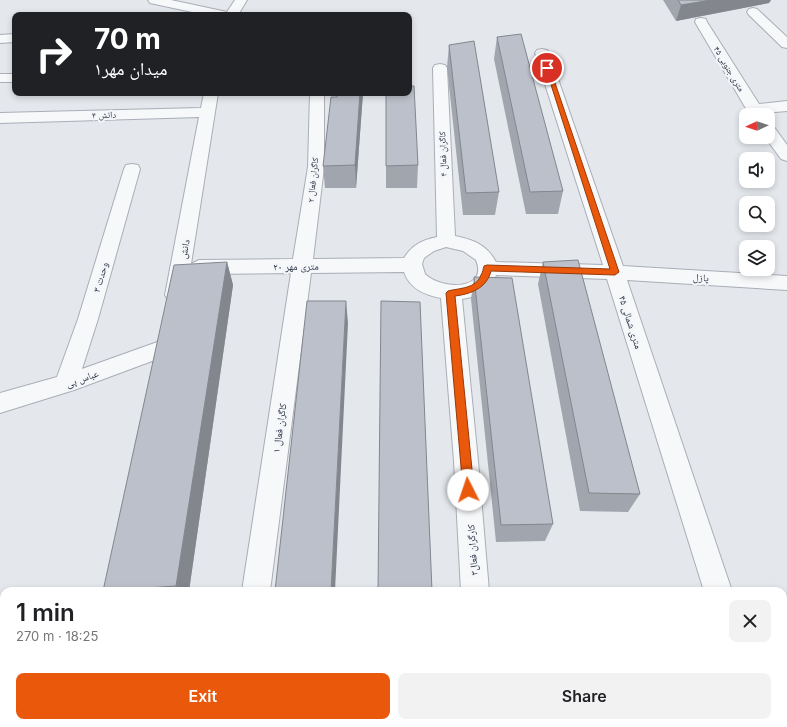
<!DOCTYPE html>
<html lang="en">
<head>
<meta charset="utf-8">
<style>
	body { margin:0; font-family:Inter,"Noto Naskh Arabic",sans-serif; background:#f2f2f2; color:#202124; height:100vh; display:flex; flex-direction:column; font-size:15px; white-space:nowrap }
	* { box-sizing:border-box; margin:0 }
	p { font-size:13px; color:#757577 }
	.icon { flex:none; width:22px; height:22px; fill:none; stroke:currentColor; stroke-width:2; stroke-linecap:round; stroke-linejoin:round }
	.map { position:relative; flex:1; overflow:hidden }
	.details { position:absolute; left:0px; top:587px; width:787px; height:140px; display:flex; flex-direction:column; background:#fff; border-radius:12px 12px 0 0; box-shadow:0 2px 6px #0003 }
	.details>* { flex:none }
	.top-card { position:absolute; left:12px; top:12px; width:400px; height:84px; border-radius:8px; box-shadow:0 2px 6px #0003; background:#202124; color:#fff; overflow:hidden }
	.needle { width:26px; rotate:266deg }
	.buttons { position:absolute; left:739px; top:108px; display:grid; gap:8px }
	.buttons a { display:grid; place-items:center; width:36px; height:36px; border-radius:8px; background:#fff; box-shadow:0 2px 6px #0003; font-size:20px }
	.pin { position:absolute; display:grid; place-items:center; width:34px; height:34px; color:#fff; margin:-17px; border:2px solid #fff; border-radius:50%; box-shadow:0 1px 4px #0007 }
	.me { position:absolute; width:44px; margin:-22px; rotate:356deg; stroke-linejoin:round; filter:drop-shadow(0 0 3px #0008) }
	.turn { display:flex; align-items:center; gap:14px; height:84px; padding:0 16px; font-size:18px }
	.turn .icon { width:52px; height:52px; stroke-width:2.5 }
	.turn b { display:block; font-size:28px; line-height:34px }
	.round { display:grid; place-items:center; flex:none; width:42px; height:42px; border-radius:8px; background:#f2f2f2 }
	.head { display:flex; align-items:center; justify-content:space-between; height:68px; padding:0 16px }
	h1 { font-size:24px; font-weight:600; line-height:30px }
	.cta { display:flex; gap:8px; margin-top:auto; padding:8px 16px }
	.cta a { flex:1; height:46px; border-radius:8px; background:#ea580c; color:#fff; font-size:16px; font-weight:600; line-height:46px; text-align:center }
	.cta a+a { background:#f2f2f2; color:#202124 }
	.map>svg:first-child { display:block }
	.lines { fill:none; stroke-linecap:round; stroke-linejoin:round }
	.minor-casing { stroke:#a9aeb7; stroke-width:2 }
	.minor { fill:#f7f8fa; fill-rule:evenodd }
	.wall { fill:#a1a5ae }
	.shaded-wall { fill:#83868d }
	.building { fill:#bbc0ca; stroke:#83868d }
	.route { fill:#ea580c; stroke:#983908 }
	.labels { text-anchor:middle; stroke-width:4; stroke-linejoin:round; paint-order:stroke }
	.far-street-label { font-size:9px; fill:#2b3445; stroke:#f4f6f9 }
	.street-label { font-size:10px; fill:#2b3445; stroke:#f4f6f9 }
</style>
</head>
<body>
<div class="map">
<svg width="787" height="727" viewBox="0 0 787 727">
	<rect width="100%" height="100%" fill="#e4e7ec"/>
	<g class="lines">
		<defs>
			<path id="minor" d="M148,0H171L227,12L235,0H247L238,15H206L150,3Z
				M753,8L757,9L787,37V48L782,47L749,15L747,12L749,9Z
				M701,18L706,19L707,22L759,104L787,101V111L764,113L766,115H750L748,112L695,22L696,19Z
				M15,34V42L0,43V35Z
				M542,49L547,50L549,53L623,266L787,276V290L627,280L732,591H704L607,279L496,275C491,290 477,297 462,299L478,461L489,591H461L454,461L441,298C425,295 410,289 404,272L311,273L270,591H242L291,273L199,274L192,272L190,269L185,295L182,300L175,302L168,300L165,295L199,117L0,123V113L201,108L204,93H218L191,264L199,260L293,259L308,167L310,93H324V167L313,259L404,258C412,245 422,240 437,237L433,68L435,65L440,64L445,65L447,68L455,236C474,240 486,244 496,262L603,265L535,53L537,50ZM446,247L463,251L476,260C489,291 441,290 425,274L422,264L424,258L434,251Z
				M0,74H15V82H0Z
				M768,125L774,127L787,145V161L781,159L765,137H768Z
				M132,164L138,165L140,169L98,319L82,369L163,340L171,342L174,348L171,354L74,390L0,413V393L57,377L78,319L124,169L126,165Z
				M60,723H92L91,727H59Z
				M222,723H254L253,727H221Z"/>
		</defs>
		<use href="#minor" class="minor-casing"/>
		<use href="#minor" class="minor"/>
	</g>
	<path class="wall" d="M663,0H771L769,3L676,21Z
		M497,37L563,191L558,214H526L494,59Z
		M449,45L499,192L495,215H463L447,67Z
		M363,93L356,188H325L323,166L337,97Z
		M386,93L418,165L417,188H386Z
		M227,262L233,285L189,591H103Z
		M543,262L640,494L628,512L580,511L538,284Z
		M474,277L553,524L545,541L496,542L471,299Z
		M527,723H589L590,727H527Z
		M623,723H702L703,727H624Z"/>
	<path class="shaded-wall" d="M711,0H771L769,3L676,21L681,5Z
		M360,93H363L356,188L355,165Z
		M227,262L233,285L189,591H180L176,586Z
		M346,301L348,323L335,591H331Z
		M324,723H328V727H324Z"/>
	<path class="building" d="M678,0H711L681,5Z
		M521,34L563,191L530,192L497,37Z
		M474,41L499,192L466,193L449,45Z
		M409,86H414L418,165L386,166V93H409Z
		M337,93H360L355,165L323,166L331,97H337Z
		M578,260L640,494L589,493L543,262Z
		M227,262L176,586L103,591L174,265Z
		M474,277L512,278L553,524L501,525Z
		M307,301H346L331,591H275Z
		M381,301L420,302L432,591H378Z
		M261,723H324V727H260Z
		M377,723H437L438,727H377Z
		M536,723H589L590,727H537Z
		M639,723H702L703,727H640Z"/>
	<path class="route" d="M545,66L550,68L619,272L615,275L491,271C487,288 471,294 455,296L474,490L472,493L468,495L465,493L463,490L446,293L448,291C459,288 476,289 481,275C483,272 483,269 484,266L487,265L610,269Z"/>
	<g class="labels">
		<g class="far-street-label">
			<text transform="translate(729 69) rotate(59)" y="3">۴۵ متری جنوبی</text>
			<text transform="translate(104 115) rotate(-2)" y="3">دانش ۴</text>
			<text transform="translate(443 154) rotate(-92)" y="3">کاگران فعال ۴</text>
			<text transform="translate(313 180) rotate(-84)" y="3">کاگران فعال ۲</text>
		</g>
		<g class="street-label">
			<text transform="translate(184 249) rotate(-80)" y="4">دانش</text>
			<text transform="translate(296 266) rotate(-1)" y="4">۲۰ متری مهر</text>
			<text transform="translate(100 277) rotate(-74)" y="4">وحدت ۳</text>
			<text transform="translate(701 277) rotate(4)" y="4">پازل</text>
			<text transform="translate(631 322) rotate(72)" y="4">۴۵ متری شمالی</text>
			<text transform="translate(82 378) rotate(-20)" y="4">عباس پی</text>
			<text transform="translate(279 428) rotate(-82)" y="4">کاگران فعال ۱</text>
			<text transform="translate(472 550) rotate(-94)" y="4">کارگران فعال۳</text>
		</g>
	</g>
</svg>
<div class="buttons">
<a><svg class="needle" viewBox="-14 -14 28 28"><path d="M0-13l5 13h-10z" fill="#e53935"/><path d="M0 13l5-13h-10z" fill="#757577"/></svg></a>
<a><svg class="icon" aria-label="sound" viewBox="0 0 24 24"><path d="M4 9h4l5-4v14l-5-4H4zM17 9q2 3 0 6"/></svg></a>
<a><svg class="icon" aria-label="search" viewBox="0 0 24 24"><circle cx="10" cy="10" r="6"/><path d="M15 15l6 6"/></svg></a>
<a><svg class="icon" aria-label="layers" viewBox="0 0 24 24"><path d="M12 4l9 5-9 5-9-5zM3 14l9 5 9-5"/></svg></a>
</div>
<div class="pin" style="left:547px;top:68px;background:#d93025"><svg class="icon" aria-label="arrive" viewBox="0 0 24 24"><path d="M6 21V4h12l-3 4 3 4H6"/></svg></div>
<svg class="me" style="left:468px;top:490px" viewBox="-20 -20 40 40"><circle r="19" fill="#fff"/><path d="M0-13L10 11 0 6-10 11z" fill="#ea580c"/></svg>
<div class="top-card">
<div class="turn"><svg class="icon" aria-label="right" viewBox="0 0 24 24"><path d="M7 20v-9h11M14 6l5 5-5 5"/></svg><div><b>70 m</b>میدان مهر۱</div></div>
</div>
<section class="details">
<div class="head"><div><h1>1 min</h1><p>270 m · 18:25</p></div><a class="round"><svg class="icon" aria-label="close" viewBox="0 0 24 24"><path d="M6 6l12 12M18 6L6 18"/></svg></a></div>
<div class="cta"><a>Exit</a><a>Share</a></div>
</section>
</div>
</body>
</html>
